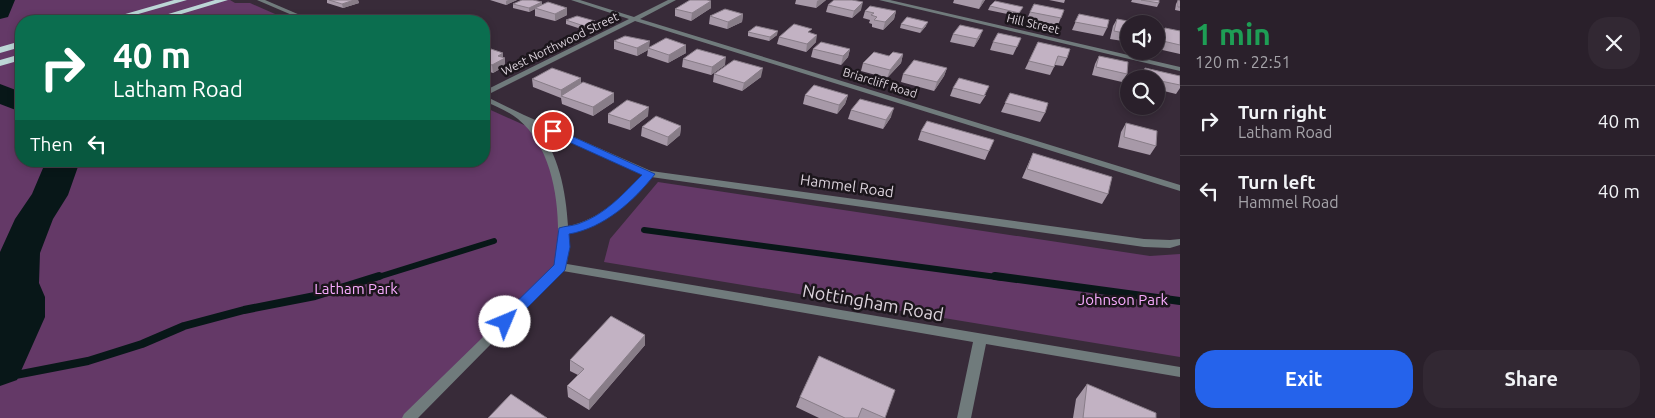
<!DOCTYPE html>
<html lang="en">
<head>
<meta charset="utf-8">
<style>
	body { margin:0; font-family:Ubuntu,sans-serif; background:#322833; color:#f1f3f6; height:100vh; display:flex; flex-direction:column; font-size:19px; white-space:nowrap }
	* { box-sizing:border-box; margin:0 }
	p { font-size:16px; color:#a5a3a9 }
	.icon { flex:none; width:28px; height:28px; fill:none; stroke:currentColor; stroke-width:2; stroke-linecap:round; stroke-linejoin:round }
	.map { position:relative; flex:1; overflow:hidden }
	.sheet { display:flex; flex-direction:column; background:#2a202b; width:475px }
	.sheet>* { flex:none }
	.hud { position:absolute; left:15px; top:15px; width:475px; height:152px; border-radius:20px; box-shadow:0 2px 8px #0003,0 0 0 1px #463e47; background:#0b6e4f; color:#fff; overflow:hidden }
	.tools { position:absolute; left:1120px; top:15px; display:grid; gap:10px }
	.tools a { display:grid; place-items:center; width:45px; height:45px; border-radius:50%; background:#2a202b; box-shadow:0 2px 8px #0003,0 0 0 1px #463e47; font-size:25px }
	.pin { position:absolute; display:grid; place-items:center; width:42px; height:42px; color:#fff; margin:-21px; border:2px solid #fff; border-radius:50%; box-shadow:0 1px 5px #0007 }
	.me { position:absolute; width:55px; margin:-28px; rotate:45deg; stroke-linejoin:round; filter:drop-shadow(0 0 4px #0008) }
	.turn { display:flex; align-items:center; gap:18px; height:105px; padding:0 15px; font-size:22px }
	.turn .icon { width:65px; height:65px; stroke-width:2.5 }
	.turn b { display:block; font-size:35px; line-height:42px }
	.then { display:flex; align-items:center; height:48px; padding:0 15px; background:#0003; gap:10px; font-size:19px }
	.round { display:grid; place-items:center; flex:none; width:52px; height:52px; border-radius:20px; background:#322833 }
	.head { display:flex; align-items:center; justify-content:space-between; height:85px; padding:0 15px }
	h1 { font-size:30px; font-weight:700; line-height:38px; color:#1e9e55 }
	.button { display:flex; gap:10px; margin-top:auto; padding:10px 15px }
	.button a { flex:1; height:58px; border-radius:20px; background:#2563eb; color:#fff; font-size:20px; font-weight:700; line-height:58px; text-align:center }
	.button a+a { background:#322833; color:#f1f3f6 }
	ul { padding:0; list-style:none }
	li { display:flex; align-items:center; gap:15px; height:70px; padding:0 15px; border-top:1px solid #463e47 }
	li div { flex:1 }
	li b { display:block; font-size:19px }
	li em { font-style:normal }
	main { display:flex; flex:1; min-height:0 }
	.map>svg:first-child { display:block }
	.green { fill:#643967 }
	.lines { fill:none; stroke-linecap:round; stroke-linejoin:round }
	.stream-far1 { stroke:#081718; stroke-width:6 }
	.stream { stroke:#081718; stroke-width:8 }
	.river { fill:#081718; fill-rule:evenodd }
	.minor { fill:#707b7c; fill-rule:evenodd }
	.trunk { fill:#bcd6d6; fill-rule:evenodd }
	.wall { fill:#a799a8 }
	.shaded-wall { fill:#887d88 }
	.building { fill:#c2b2c3; stroke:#887d88 }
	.route { fill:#2563eb; stroke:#184099 }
	.labels { text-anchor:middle; stroke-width:5; stroke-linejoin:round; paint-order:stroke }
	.far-street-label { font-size:12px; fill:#dbd2db; stroke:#1c161c }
	.street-label { font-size:15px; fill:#dbd2db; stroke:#1c161c }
	.park-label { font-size:15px; fill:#f9acff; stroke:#1c161c }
	.near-street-label { font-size:18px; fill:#dbd2db; stroke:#1c161c }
</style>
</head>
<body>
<main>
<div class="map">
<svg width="1180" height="418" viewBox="0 0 1180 418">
	<rect width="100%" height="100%" fill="#382b39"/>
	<path class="green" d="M0,0H230L235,3H250L291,21H21V161H484V107L533,129L541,142L562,198L561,267L409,418H0Z
		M658,182L1150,256L1180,254V357L604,262L610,239Z"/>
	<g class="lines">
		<path class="stream-far1" d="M644,230L1004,278
			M375,278L494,241"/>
		<path class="stream" d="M995,276L1180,301
			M0,378L88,361L142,344L184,326L244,310L315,296L379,276"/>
		<path class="river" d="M0,0H15L8,17L0,19Z
			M0,84L21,92V112L0,104Z
			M46,161H80L68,195L53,219L40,253L39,283L45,297V317L17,380L0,386V252L15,219L32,194Z"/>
		<path class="minor" d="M257,0H265L314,21H306Z
			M571,0H580L634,17L668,0H676L640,19L1180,185V191L635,21L485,96L524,115L651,171L1144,239L1170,240L1180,239V245L1170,248L1144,247L651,177C627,202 604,225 569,233L567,264L1180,367V377L986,344L971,418H957L973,342L563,271L418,418H402L404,414L556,266C562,219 557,151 518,119C508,111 495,106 484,101V91L629,19ZM535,126L643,175C622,197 599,220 568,226C566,192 559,152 535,126Z
			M879,0H890L1180,67V71Z"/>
		<path class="trunk" d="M174,0H187L114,21H101Z
			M215,0H228L158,21H145Z
			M21,41V47L0,53V47Z
			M21,54V60L0,66V60Z"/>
	</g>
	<path class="wall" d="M327,0H358L359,3L343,8L327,3Z
		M490,0H517L506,5Z
		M796,0H826L816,8L795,4Z
		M954,0H985L979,9L953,3Z
		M1049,0H1065L1064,3Z
		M1132,0H1159V3L1157,7L1131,2Z
		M1178,0L1180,1V11L1175,10L1176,4Z
		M711,1V8L691,21L675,16V9Z
		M513,4L542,5L567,15L555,21L535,16V9L529,12L513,8Z
		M828,5L861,10L852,18L826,12Z
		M990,6L1023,7L1017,16L988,10Z
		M1064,10L1058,25L1027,19L1030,12Z
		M865,11H896L894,19L883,30L872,27V24L869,23L870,20L863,18Z
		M743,14L742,22L727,29L709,24L710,16Z
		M1079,14L1107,28L1103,36L1072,30Z
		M1117,19L1129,24V42L1110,39L1113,26Z
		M566,20L595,21V25L584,30L566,24Z
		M901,24L926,26L920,33L900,28Z
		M1165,28L1180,31V54L1158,49L1161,36Z
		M748,32L777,35L769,41L748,36Z
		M811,33L816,42L806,52L777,44L779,37Z
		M953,34L980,37L974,47L950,42Z
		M1021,38L1013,55L990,50L993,42Z
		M614,41L649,47L686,45V53L668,63L647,56L648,50L637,56L614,49Z
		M1038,42L1067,58L1063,66L1055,65L1050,75L1025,69Z
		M484,47L503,57L505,66L493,73L484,70Z
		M813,49H850L848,57L841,65L811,57Z
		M903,54L901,63L887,78L861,71L863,63L889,56Z
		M1099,56L1127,74L1122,82L1092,75L1095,64Z
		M683,59L725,65L711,75L682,67Z
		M947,68L944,76L934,91L901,82L903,74Z
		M1145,68L1180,76V88L1176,94L1156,89V79H1140V77Z
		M714,74L761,77L742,91L713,82Z
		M581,78V84L614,93V102L593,116L562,104L561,98L533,87L532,79Z
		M953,88L986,95L980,104L950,96Z
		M1010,93L1045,113L1040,122L1001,112Z
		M805,95H848L845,104L837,114L803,104Z
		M851,110L891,117L883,129L848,119Z
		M608,114L648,116L630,130L608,123Z
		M1126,123L1156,146L1150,155L1118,147L1121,132Z
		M681,126L680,135L667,146L641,136L642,127Z
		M921,131L994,140L985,160L918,140Z
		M1033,153L1108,194L1102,204L1022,178Z
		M645,335V345L589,410L568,397L567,386L578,375L570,371V360Z
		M819,356L885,418H819L796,407L800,397Z
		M1087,384L1156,418H1073L1076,399Z"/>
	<path class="shaded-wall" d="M354,0H358L359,3L343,8L342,4Z
		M508,0H517L506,5V1Z
		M819,0H826L816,8L817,1Z
		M983,0H985L979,9L982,1Z
		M711,1V8L691,21L692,13Z
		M542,2V6L535,8V9L529,12V8Z
		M863,2L861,10L852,18L854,11Z
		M567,8V15L555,21V14Z
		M896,11L894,19L883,30L885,22Z
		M743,14L742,22L727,29L728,22Z
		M595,21V25L584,30V26Z
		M928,22L926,26L920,33L922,29Z
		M983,30L980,37L974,47L977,39Z
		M778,31L777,35L769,41L770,37Z
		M817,35L816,42L806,52L807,44Z
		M650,41L649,49L648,48V50L637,56V48Z
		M686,45V53L668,63L669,55Z
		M850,49L848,57L841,65L843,56Z
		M503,53V58H505V66L493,73L492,65L498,56Z
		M903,54L901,63L887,78L890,70Z
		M726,57L725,65L711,75L712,67Z
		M763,68L761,77L742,91L744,83Z
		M947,68L944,76L934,91L937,82Z
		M581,78V87L561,96V90Z
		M614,93V102L593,116V107Z
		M848,95L845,104L837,114L839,105Z
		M649,107L648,116L630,130V121Z
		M894,108L891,117L883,129L886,120Z
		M681,126L680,135L667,146L668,137Z
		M645,335V345L589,410V400Z"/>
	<path class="building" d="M329,0H354L342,4Z
		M522,0H533L542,2L529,8L513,4Z
		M690,0H707L711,1L692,13L675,9Z
		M834,0H852L863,2L854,11L828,5Z
		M1141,0H1159V3Z
		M1178,0L1180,1V7H1178Z
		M995,1L1023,7L1019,13L990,6Z
		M548,2L567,8L555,14L535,8Z
		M1034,4L1064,10L1061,18L1030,12Z
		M870,6L896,11L885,22L874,20L877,17L871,15L874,13L865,11Z
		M725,9L743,14L728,22L710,16Z
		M1079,14L1109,20L1107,28L1075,22Z
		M577,16L595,21L584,26L566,20Z
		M437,17L451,21H427Z
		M907,17L928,22L922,29L901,24Z
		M1117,19L1144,24H1129V34L1114,31Z
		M794,24L812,29L808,32L817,35L807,44L779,37Z
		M960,25L983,30L977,39L953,34Z
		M756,26L778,31L770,37L748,32Z
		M1165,28L1180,31V45L1163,41Z
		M998,33L1021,38L1017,47L993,42Z
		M625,36L650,41L637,48L614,41Z
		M666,38L686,45L669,55L648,48Z
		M821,42L850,49L843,56L813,49Z
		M1038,42L1070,49L1067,58L1058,56L1054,67L1029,61Z
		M484,47H485L503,53L498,56L505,58L492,65L484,62Z
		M697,49L726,57L712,67L683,59Z
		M874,52L889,56L893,52L903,54L890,70L863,63Z
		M1099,56L1128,62L1127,74L1096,67Z
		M734,60L763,68L744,83L714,74Z
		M914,60L947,68L937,82L903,74Z
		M552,68L581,78L561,90L532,79Z
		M1145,68L1180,76V85L1156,80V79L1144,77Z
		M959,78L989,86L984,96L953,88Z
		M583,82L614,93L593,107L561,96Z
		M814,85L848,95L839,105L805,95Z
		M1010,93L1048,103L1045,113L1005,103Z
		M860,99L894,108L886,120L851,110Z
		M627,100L649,107L630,121L608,114Z
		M656,116L681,126L668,137L642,127Z
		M927,121L994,140L989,151L921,131Z
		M1126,123L1157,131L1156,146L1124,137Z
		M1033,153L1112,177L1108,194L1027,169Z
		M611,316L645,335L589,400L567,386L584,369L570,360Z
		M819,356L895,390L885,418L862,408L858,418H845L800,397Z
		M1087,384L1156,413V418H1083Z
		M511,394L547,418H488Z"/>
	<path class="route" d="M549,129H556L655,174C634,201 604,228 569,234L570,247L565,270L510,325L505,327L498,322L500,318L554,265L559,228C565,226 572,226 578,224C605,215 623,194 642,175L549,133Z"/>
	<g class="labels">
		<g class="far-street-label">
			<text transform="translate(1033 24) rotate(13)" y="4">Hill Street</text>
			<text transform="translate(560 44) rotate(-26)" y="4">West Northwood Street</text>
			<text transform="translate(880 83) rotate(17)" y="4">Briarcliff Road</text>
		</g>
		<g class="street-label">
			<text transform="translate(847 186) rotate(8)" y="5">Hammel Road</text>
		</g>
		<g class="park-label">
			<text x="356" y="294">Latham Park</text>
			<text x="1123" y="305">Johnson Park</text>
		</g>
		<g class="near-street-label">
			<text transform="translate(873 303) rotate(10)" y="6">Nottingham Road</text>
		</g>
	</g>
</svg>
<div class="tools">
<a><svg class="icon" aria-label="sound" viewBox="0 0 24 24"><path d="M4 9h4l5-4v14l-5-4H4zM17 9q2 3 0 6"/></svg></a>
<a><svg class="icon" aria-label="search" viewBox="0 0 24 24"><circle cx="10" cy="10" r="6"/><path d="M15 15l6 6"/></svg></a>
</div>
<div class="pin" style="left:553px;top:131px;background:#d93025"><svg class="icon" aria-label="arrive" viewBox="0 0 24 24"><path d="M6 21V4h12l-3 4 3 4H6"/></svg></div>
<svg class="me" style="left:505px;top:322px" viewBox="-20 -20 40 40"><circle r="19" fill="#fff"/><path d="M0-13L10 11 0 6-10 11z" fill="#2563eb"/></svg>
<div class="hud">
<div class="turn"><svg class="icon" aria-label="right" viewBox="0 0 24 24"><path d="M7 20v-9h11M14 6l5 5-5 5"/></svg><div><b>40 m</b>Latham Road</div></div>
<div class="then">Then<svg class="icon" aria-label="left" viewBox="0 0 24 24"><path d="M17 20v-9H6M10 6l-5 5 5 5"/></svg></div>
</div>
</div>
<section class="sheet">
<div class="head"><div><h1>1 min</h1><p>120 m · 22:51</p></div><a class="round"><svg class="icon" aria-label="close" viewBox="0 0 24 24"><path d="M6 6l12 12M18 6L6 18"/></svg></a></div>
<ul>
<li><svg class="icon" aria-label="right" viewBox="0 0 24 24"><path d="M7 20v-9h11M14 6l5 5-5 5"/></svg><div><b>Turn right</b><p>Latham Road</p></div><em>40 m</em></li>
<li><svg class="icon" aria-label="left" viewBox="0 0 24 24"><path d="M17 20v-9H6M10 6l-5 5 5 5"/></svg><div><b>Turn left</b><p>Hammel Road</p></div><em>40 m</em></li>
</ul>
<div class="button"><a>Exit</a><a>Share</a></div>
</section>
</main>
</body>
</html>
